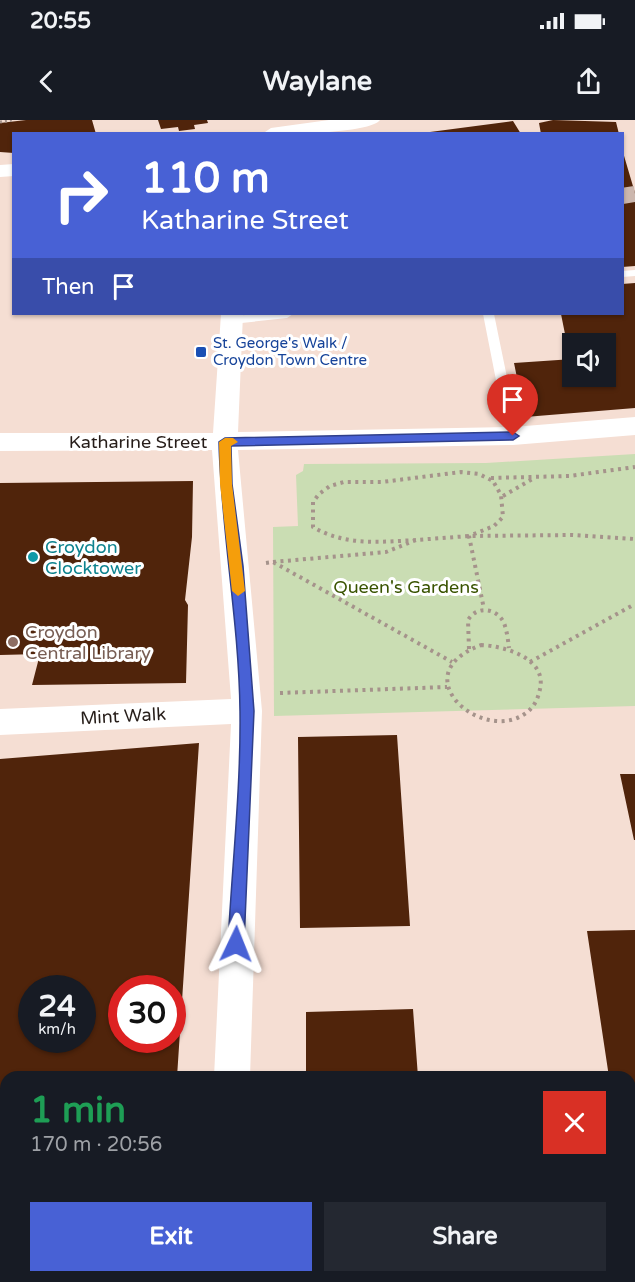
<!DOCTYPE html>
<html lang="en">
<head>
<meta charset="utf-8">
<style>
	body { margin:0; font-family:"Varela Round",sans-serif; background:#242831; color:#f1f3f6; height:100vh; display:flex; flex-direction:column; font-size:22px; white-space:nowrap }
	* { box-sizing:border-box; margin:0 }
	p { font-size:20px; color:#9ea1a6 }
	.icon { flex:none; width:33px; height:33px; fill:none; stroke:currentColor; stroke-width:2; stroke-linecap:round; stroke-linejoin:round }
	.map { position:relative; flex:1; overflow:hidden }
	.panel { position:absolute; left:0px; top:951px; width:636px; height:212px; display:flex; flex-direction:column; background:#171b24; border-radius:18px 18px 0 0; box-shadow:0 2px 4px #0004 }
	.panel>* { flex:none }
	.top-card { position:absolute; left:12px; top:12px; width:612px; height:183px; border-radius:0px; box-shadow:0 2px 4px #0004; background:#4861d5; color:#fff; overflow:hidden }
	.tools { position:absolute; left:562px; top:213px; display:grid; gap:12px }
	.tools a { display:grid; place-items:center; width:54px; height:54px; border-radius:0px; background:#171b24; box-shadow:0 2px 4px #0004; font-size:30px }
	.speed { position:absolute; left:18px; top:855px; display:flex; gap:12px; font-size:30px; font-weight:700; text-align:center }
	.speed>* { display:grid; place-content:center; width:78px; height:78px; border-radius:50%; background:#171b24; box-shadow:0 2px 4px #0004; line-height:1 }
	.speed small { font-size:15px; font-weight:400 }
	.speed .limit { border:9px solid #d22; background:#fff; color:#111 }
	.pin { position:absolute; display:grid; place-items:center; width:51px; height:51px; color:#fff; margin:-62px -26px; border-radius:50% 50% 50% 0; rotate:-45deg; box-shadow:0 0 6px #0007 }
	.pin .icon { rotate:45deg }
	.me { position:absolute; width:66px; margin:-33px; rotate:2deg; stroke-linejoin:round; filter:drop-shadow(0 0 4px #0008) }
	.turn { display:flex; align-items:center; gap:21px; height:126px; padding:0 30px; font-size:27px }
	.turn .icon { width:78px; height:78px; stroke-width:2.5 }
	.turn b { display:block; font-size:42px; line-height:51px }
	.then { display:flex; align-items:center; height:57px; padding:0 30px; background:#0003; gap:12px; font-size:22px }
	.round { display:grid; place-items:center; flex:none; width:63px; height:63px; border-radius:0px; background:#242831 }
	.head { display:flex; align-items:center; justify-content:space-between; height:102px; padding:0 30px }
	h1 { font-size:36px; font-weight:700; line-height:45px; color:#1e9e55 }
	.primary-button { display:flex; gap:12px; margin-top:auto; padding:12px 30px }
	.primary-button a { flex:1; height:69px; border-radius:0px; background:#4861d5; color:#fff; font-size:24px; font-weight:700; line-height:69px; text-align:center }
	.primary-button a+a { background:#242831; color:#f1f3f6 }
	.status { display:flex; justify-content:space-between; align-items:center; height:42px; padding:0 30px; background:#171b24; direction:ltr }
	.status svg { height:16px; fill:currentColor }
	header { display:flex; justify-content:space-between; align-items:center; height:78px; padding:0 30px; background:#171b24; font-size:27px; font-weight:700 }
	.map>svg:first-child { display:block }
	.green { fill:#caddb3 }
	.building { fill:#50240b; fill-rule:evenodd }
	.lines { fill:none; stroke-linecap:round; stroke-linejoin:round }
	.pedestrian-tunnel { stroke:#ccb7ae; stroke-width:16; stroke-dasharray:16 8; stroke-linecap:butt }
	.path-far2 { stroke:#a5938b; stroke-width:3; stroke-dasharray:2 3; stroke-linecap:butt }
	.path-far1 { stroke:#a5938b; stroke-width:4; stroke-dasharray:3 4.5; stroke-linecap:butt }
	.path { stroke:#a5938b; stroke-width:4.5; stroke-dasharray:4 5; stroke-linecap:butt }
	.service { fill:#fff; fill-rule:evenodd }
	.minor { fill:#fff; fill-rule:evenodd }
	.tertiary { fill:#fff; fill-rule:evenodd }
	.route { fill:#4861d5; stroke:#2f3f8a; stroke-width:1.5 }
	.slow { fill:#f59e0b }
	.transit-dot { fill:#1a4fb4; stroke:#fff; stroke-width:2 }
	.culture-dot { fill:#0f9aa8; stroke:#fff; stroke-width:2 }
	.education-dot { fill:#8d6e63; stroke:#fff; stroke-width:2 }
	.labels { text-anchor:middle; stroke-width:6; stroke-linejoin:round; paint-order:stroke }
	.far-transit-label { font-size:15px; fill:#164399; stroke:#fff; text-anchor:start }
	.street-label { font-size:18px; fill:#261d19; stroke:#fff }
	.culture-label { font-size:18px; fill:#0d838f; stroke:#fff; text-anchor:start }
	.park-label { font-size:18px; fill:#395300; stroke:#fff }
	.education-label { font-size:18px; fill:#785e54; stroke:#fff; text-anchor:start }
</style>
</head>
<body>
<div class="status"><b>20:55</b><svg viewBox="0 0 49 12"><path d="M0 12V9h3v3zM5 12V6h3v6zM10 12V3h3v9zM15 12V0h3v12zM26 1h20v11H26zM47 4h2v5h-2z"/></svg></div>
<header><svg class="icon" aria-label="back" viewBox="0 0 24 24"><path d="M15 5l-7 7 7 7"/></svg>Waylane<svg class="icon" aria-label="share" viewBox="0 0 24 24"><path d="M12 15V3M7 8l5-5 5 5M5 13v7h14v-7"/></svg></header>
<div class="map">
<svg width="635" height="1162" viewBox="0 0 635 1162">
	<rect width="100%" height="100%" fill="#f5ded3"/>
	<path class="green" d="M635,334V586L274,596L273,407L298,406L296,355L303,351L304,344L486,343Z"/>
	<path class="building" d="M26,0H92L96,14H14V33L0,32V3Z
		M158,0H207L208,3L194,5L195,9L179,11L178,7L161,9Z
		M553,0L616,2L619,14H541L539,3Z
		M513,1L521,14H430V12Z
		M622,29L635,73V146L622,147Z
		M635,163V288L525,297L514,243L573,239V256H606V224H573V229H568L561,194H622V164Z
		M193,361L192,417L185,480L188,485L186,563L32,565L40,534L0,535V363Z
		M397,615L410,806L300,808L298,617Z
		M199,623L177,957H6V1143L0,1144V639ZM32,868H82V920H32ZM122,868H172V920H122Z
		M620,654H635V720H634Z
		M635,810V1010H630V957H609L587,811Z
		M413,889L418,957H306V892Z"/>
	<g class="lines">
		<path class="pedestrian-tunnel" d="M622,76L635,74"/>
		<path class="path-far2" d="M0,2L14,0"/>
		<path class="path-far1" d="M491,358L569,356L635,347
			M503,376L534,358
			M416,420C380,422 345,426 313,407V382L319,374L330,366L344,362H382L461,352L479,354L493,361L501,375L503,397L494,406L469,416L484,489
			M273,442L386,432L416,420L469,416L572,415L635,419
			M266,443L273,442L452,542
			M481,525C504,526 547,538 540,569C538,579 534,587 526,593C483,625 401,555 481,525Z
			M469,529L468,500C477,485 497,488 504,503C507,511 508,520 509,528
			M530,542L635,484
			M280,573L447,567"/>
		<path class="path" d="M630,1077L635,1076"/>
		<path class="service" d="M635,150V156L622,157V151Z
			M259,194H293L287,198L232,204L226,200L232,196Z
			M483,194H494L519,316L513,320L507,316Z"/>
		<path class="minor" d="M329,0H380C370,14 281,14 262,14L271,8Z
			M14,44V56L0,57V45Z
			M221,194H243L238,312L513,307L635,297V315L513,325L238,330L262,591L250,957H214L231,604L0,615V589L231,579L212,330L0,331V313H213Z
			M217,1156H257V1162H217Z"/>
		<path class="tertiary" d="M291,1156H412L414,1162H289Z"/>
	</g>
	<path class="route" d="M513,312L519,316L513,320L231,326L232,364L243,446L254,591L244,824L242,829L236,831L231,829L228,824C232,746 241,668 240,591C239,501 221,411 219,322L225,318Z"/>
	<path class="slow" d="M225,318H233L238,322L231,326L232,364L245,471L238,476L232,471L220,364L219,322Z"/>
	<rect class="transit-dot" x="195" y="226" width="12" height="12" rx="3"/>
	<circle class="culture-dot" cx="33" cy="437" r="6"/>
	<circle class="education-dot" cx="13" cy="522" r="6"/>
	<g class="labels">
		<g class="far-transit-label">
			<text x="213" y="228">St. George's Walk /<tspan x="213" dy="17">Croydon Town Centre</tspan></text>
		</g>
		<g class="street-label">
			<text x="138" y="328">Katharine Street</text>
			<text transform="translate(123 596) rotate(-3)" y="6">Mint Walk</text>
		</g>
		<g class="culture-label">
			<text x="45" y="433">Croydon<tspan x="45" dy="21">Clocktower</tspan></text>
		</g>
		<g class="park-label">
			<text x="406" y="473">Queen's Gardens</text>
		</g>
		<g class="education-label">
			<text x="25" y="518">Croydon<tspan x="25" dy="21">Central Library</tspan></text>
		</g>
	</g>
</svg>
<div class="tools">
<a><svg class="icon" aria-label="sound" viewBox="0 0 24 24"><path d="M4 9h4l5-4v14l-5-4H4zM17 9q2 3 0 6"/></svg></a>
</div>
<div class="speed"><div>24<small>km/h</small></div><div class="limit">30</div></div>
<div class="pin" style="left:513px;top:316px;background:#d93025"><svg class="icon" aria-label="arrive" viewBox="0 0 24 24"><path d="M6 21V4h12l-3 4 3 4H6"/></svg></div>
<svg class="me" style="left:236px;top:824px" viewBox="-20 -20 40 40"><path d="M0-17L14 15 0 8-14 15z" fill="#4861d5" stroke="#fff" stroke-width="4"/></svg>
<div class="top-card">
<div class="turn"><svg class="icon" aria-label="right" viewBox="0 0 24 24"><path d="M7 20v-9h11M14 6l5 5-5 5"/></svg><div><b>110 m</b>Katharine Street</div></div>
<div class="then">Then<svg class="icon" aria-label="arrive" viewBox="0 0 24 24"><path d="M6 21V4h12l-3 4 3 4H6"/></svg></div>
</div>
<section class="panel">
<div class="head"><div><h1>1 min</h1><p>170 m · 20:56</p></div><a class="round" style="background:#d93025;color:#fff"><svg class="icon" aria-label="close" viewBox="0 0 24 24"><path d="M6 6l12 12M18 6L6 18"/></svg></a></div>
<div class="primary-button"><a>Exit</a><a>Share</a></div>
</section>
</div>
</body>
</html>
